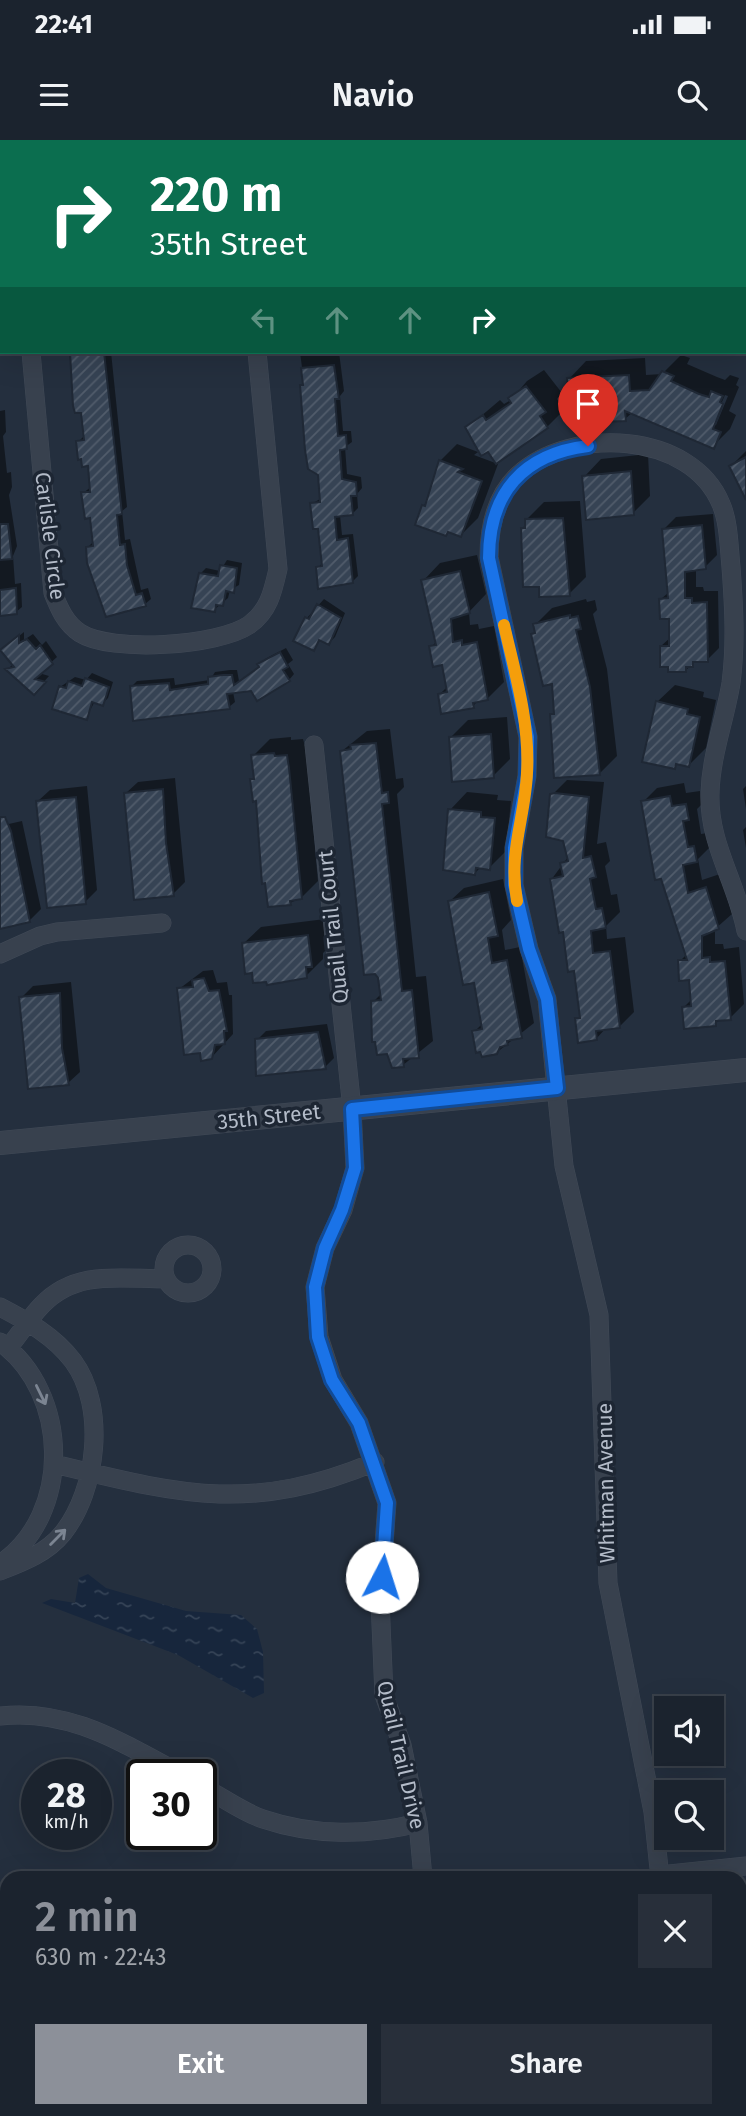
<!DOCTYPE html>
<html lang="en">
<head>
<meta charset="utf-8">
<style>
	body { margin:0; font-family:"Fira Sans",sans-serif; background:#282f3a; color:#f1f3f6; height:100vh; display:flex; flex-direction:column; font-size:26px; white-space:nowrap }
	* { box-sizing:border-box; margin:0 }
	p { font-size:23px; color:#a0a4aa }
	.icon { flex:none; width:38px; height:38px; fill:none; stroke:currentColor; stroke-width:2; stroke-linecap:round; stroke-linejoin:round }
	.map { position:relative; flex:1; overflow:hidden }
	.panel { position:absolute; left:0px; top:1731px; width:747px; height:247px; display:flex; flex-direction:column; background:#1b232e; border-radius:21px 21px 0 0; box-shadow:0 7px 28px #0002,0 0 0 2px #39404a }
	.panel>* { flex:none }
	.hud { position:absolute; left:0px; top:0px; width:747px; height:214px; box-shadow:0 7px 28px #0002,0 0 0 2px #39404a; background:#0b6e4f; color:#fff; overflow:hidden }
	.fabs { position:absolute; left:654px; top:1556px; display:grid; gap:14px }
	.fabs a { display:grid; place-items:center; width:70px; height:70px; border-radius:0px; background:#1b232e; box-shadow:0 7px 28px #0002,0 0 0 2px #39404a; font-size:35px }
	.speed { position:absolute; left:21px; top:1619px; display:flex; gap:14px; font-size:35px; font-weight:700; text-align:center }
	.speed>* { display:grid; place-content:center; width:91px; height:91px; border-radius:50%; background:#1b232e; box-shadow:0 7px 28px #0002,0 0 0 2px #39404a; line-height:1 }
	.speed small { font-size:18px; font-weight:400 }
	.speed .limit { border:4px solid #111; border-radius:10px; background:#fff; color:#111 }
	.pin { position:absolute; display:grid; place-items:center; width:60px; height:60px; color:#fff; margin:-72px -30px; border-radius:50% 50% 50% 0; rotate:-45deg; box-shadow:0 0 7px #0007 }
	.pin .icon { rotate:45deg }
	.me { position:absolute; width:77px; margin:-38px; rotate:5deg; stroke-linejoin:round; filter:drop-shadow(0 0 5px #0008) }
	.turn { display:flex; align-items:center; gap:24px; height:147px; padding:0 35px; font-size:32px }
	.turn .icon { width:91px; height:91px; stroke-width:2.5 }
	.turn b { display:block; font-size:49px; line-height:60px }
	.lanes { display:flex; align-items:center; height:66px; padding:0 35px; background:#0003; justify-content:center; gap:35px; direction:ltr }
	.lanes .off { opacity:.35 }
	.round { display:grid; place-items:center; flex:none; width:74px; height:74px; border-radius:0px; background:#282f3a }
	.head { display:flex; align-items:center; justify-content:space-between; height:119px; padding:0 35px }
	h1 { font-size:42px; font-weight:600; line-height:52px; color:#8c9099 }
	.cta { display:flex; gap:14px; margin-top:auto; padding:14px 35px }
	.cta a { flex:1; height:80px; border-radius:0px; background:#8c9099; color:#fff; font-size:28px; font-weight:600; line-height:80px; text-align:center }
	.cta a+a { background:#282f3a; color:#f1f3f6 }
	.status { display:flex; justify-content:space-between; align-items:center; height:49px; padding:0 35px; background:#1b232e; direction:ltr }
	.status svg { height:19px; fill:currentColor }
	header { display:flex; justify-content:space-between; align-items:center; height:91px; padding:0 35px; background:#1b232e; font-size:32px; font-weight:600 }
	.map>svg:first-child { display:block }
	.water { fill:url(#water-ripples) }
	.shadow { fill:#0007; fill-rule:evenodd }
	.building { fill:url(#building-hatch); stroke:#1f2835; stroke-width:2 }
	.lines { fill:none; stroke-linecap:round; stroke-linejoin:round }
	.minor-casing { stroke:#414a57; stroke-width:19 }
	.tertiary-casing { stroke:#414a57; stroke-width:24 }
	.minor { stroke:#38414e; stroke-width:18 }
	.tertiary { stroke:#38414e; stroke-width:23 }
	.oneway { stroke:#7c8592 }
	.route-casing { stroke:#114b97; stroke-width:18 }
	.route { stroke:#1a73e8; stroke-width:12 }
	.slow { stroke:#f59e0b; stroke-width:12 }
	.labels { text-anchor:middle; stroke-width:7; stroke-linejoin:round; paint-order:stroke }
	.street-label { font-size:21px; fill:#b4bcc9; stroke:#1d2633 }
</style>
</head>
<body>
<div class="status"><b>22:41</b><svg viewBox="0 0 49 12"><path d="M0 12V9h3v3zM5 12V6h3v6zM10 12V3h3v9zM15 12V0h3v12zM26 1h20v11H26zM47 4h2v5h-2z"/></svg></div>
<header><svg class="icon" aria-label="menu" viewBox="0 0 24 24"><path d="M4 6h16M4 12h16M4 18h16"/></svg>Navio<svg class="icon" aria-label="search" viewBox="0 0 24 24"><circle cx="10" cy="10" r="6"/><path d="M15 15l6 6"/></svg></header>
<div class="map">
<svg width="746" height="1976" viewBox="0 0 746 1976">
	<defs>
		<pattern id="water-ripples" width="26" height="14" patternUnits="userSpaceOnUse" patternTransform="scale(1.75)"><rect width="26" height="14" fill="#17263c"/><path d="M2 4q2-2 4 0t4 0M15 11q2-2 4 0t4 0" fill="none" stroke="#364457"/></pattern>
		<pattern id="building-hatch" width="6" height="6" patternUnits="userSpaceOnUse" patternTransform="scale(1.75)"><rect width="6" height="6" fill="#364354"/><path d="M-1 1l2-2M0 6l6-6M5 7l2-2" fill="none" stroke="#515c6b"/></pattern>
	</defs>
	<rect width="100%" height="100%" fill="#242f3e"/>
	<path class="water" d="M88,1434L106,1448L186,1471L241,1475L257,1489L263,1512L264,1553L253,1558L178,1515L42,1463L51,1459L75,1463L79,1438Z"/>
	<path class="shadow" d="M257,0H292L293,2H255Z
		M312,0H350V2H295Z
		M398,0H434V2H398Z
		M504,0H541L539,2Z
		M0,30H2L0,61Z
		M69,212H111L127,367L122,371L125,400L130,399L141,450L148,448L151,459L145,464L88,407L94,401L92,376L83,353L91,347L89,324L78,302L84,296L83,271L75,265Z
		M300,212H339L344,251L340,256L343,291H351L352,302L345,307L347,334L361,337L362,348L357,354L358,368L353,373L340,375L342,395L353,394L358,436L352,442L318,428L323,422L319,387L311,364L322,358L302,246L304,243Z
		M681,215L690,218L687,224L717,237L725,240L730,235L739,238L736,245L739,247L729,271L736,275L730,289L713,306L633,272L625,279L569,239L586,221L645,218L646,235L662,234ZM725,255L728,256L716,285H712Z
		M544,230L562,253L557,259L564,270L547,287L496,322L467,288L500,260L504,264L511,260L527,241Z
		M5,270L6,292L3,296L7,333L11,332L12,347L9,355L17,406L13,416L15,444L21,443L22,467L16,472L0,474V271Z
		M457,304L478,312L474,315L498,324L478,378L461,395L449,391L446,394L423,366L429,360L440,321Z
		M746,311V356L731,326Z
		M648,314L650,356L633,373L584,337L601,319Z
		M580,361L586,437L569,454L541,445L523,389L526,380L544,362Z
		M713,374L717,415L705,427L696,429V447H703L704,451H718L719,508L707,520H697L686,530L661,506L671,497V478L661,459L669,452L664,389L676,377Z
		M477,415L486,454L469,472L470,485L478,484L479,489L494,486L504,542L487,559L479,560L473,566L440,554L448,546L444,523L431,507L437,501L423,441L440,423Z
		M227,420L242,423L239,445L230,450L228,458L214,470L200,434L206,428L220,431Z
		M324,459L345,473L335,497L329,503L321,499L314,509L307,478Z
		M586,459L587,462L595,460L597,470L593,474L607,529L617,616L600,633L533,495L536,491L535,485L552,468Z
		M24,492V500L33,494L42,505L46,501L57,517L39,533L49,536L34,553L8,529L13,524L8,505Z
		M286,508L293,520L288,524L294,534L289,540L233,552L235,562L229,567L131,547L137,541L174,538L175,545L210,540L215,532L230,530H237L239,541L261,526L265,519Z
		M92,533L113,542L108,558L102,564L95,561L86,578L60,547L75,537L86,540Z
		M675,545L704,552L703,557L716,560L706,608L688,626L678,623L674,627L657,562Z
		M507,577L510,619L493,636L450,598L468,580Z
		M390,589L396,639L403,638L404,647L397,654L416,837L426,836L433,901L403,925L388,912L378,913L371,875L373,862L382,853L342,611L367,591Z
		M291,597V600L303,599L306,610L318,741L301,758L290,763L252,640L255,637L253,616L270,599Z
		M175,638L185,742L173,754L126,653L138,642Z
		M567,640L604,642L597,704L606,702L610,721L605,726L611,755L617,754L620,772L606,786L607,799L625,797L634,872L619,887L606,888L596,899L577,879L581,875L576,829L551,740L568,717L552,655Z
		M684,643L686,653L700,651L702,664L697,669L701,694L708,693L710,707L698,719L702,740L720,734L732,774L715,789V804H723L724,809L739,807L744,864L730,878L721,879L715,884L683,868L692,859L691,838L680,821L687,814L643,662L657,648Z
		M87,646L97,750L85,762L38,661L50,650Z
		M746,646V669L743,649Z
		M467,652L498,655L497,660L511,661L506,711L489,728L481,727L475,733L450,670Z
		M22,681L41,769L29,781L0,788V686Z
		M746,687V708L743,690Z
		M503,739L511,780L502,790L505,810L520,807L534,883L496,913L474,892L483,883L475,841L450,761L464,748Z
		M325,779L328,808L323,813V819L306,836L243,804L261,787Z
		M213,830L217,843L227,842L229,855H232L233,894L211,918L179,849L203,831Z
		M71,842L80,932L68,943L21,858L33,846Z
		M327,884L334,918L325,927L257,900L266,891Z"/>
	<path class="building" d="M70,212H104L122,374L117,375L120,405L125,404L127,425L136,455L142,453L146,466L106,477L87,423L86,407L93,406L90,378L85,379L81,352H90L88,326L82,327L81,319L78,320L76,301L84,300L81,273H75L73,266Z
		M334,225L339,259H335L338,296L346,295L347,309L340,310L342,339L356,342L357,356H351L353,375L335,377L337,400L348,398L353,443L318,449L316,427L322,426L318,389H313L310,363L320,362L318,335L308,329L305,310L300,245H303L301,228Z
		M662,231L674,236L671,241L699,254L709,257L711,251L723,256L720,262L723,264L713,289L721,292L714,309L625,271L626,281L574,283V271L569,274L567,238L629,235L630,251L649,250Z
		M526,246L546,272L540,276L548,288L496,324L488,312L481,316L465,287L483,275L486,280L505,267L511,263L508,258Z
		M746,317V360L729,326Z
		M439,320L463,329L458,332L482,341L461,397L448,392L446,396L415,385L422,365L425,366Z
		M631,331L634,375L586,380L582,336Z
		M563,378L570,456L539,457V447H523L521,388H525V379Z
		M0,384H8L12,419L0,420Z
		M702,385L706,429L685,432V458H692V463L707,462L708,522H693V527H686V532H668V527H660V506H669V479H660L659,459L668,458L662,389Z
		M220,425L237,428L234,453L226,451L223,466L216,465L215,472L191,468L199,433L218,436Z
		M460,431L470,473L451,479L453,502L462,500V505L477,502L488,560L473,563L474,568L441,574L438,554L447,552L442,525L433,527L429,506L436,505L421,440Z
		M16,448L17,474L0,476V450Z
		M317,464L341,478L329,505L319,500L314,511L293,501L305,477L309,479Z
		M570,475V478L578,476L581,489L576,490L590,547L600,635L554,638L550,574H554L552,544L543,546L531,494L535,493L533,484Z
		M19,495V503L27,499L36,509L40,505L53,524L35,539L46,542L34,555L5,529L14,527L0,510Z
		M280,512L288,527L283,530L290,541L257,561L251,551L227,554L230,569L133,581L130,546L169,543L170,550L208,544V537L223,535H232L234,545L259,527L257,524Z
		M85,538L109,547L103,566L92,562L87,580L52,569L59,546L66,548L68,541L82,546Z
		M656,561L688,569L687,574L700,577L689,627L676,624L675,629L642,622Z
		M491,594L494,638L452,642L449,597Z
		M376,603L382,653L388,652L389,663L382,664L402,851L412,850L419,918L403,919L404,927L392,928L387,914L377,915L375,902H372L371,861L381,860L378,838L375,834L364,835L340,611L351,609L350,605Z
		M274,613L275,616L287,615L289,628L302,759L290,761L291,765L268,767L265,743L262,744L256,661L253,662L250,639H254L251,615Z
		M163,649L166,703L174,756L134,760L124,653Z
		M555,653L589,657L583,718L591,716L596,737L590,739L596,769L602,768L606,788L591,791L593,813L610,811L620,888L596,891L597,900L578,903L575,878H580L574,831L568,832L563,792L559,793L550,739L563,736L560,723L568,721L563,701L546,697L550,654Z
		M670,656L672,666L686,664L689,680L683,681L688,707L694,706L697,722L683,725L688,753L706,747L719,789L702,796V818L710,817V822L725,821L731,880L716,881V886L684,889L682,867L691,866L689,840L679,841L678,820H687L661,739L655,740L641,661Z
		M76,657L86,764L47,768L36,661Z
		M448,669L481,672V677L495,678L490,730L476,728L475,735L443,730Z
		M0,677H5L11,691L30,782L0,789Z
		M489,752L498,796L488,798L492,823L507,820L522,898L507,901L508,905L500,907L497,914L482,917L480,912L476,913L472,891L482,889L474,843L463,845L448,761Z
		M308,795L312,827H306L307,838L267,845L266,842L253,843L252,833L245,834L242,803Z
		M204,838L209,851L219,850L227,891H224L225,904L215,905L212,919L201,921L200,913L184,915L177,848L193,847L192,840Z
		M60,853L62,908L69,945L28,949L19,857Z
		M318,892L326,929L256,936L255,899Z"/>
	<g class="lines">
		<defs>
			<path id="minor" d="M466,0L467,2
				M0,108H2
				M31,212L53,453C59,468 65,483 80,493C111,513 218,506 249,485C269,471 273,451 278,429L257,212
				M314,605L352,969L355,1028L343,1070L325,1108L315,1147L319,1197L333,1240L359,1283L387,1363L380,1460L384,1555L402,1605L418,1683L423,1738
				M0,814L40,796L57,792L162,783
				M164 1129a24 24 0 1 1 48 0a24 24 0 1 1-48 0Z
				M0,1167C27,1181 54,1196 73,1221C107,1267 97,1350 63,1393C47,1413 23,1422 0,1431
				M0,1202C70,1252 73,1375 0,1424
				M8,1208C20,1194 30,1177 42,1165C76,1129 121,1139 166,1139
				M54,1324C179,1354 250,1374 375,1322
				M0,1576C69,1568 122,1603 181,1634
				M201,1646C221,1656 242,1672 263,1679C313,1696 368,1696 418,1683
				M660,1735L746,1726
				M660,1738L653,1672L608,1443L599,1175L564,1026L547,859L529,809L514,745V708L527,636L528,597L489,417C489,388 495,357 518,335C571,286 691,291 721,364C729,382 729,408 731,427C734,467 736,504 731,543C725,580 711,615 710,653C708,703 737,743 746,791
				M476,1970L477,1976
				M0,1975L46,1970"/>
			<path id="tertiary" d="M0,1003L746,930"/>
		</defs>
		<use href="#minor" class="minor-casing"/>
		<use href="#tertiary" class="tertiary-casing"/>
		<use href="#minor" class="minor"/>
		<use href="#tertiary" class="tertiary"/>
	</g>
	<defs><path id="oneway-shaft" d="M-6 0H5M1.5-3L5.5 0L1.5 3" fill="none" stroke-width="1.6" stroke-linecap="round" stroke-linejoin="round" transform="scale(1.75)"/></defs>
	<g class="oneway">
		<use href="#oneway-shaft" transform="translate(41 1255) rotate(64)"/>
		<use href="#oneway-shaft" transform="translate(58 1397) rotate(-45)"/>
	</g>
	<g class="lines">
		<defs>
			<path id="route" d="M382,1437L387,1363L359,1283L332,1240L318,1197L315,1147L325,1108L342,1070L355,1028L352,969L557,948L547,859L529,809L514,745V708L527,636L528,597L489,418C489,353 523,314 588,306"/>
		</defs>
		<use href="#route" class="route-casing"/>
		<use href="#route" class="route"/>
		<path class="slow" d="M504,485C515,533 530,583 527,633C525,679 508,712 517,761"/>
	</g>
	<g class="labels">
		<g class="street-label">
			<text transform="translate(50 396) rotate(83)" y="7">Carlisle Circle</text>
			<text transform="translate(333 787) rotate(-96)" y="7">Quail Trail Court</text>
			<text transform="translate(269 977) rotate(-6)" y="7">35th Street</text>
			<text transform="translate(606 1343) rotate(-91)" y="7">Whitman Avenue</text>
			<text transform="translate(401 1615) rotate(77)" y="7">Quail Trail Drive</text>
		</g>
	</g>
</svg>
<div class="fabs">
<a><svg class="icon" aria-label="sound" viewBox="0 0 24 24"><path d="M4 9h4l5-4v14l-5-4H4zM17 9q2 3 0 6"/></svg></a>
<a><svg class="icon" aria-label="search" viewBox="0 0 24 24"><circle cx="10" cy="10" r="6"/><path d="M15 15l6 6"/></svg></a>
</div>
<div class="speed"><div>28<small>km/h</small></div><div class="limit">30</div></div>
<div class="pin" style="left:588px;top:306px;background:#d93025"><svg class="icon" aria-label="arrive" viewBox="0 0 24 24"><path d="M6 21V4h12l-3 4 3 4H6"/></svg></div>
<svg class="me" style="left:382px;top:1437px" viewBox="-20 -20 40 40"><circle r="19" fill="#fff"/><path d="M0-13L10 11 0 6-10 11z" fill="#1a73e8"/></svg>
<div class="hud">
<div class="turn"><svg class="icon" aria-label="right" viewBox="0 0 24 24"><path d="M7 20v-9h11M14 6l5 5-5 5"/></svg><div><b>220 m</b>35th Street</div></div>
<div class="lanes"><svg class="icon off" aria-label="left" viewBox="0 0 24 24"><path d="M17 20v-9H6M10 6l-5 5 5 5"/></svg><svg class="icon off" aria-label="ahead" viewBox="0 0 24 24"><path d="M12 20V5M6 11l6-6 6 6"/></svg><svg class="icon off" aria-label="ahead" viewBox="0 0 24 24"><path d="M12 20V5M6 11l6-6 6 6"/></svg><svg class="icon" aria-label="right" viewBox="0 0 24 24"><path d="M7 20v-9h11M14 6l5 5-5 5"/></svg></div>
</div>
<section class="panel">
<div class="head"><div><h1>2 min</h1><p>630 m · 22:43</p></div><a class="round"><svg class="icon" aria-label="close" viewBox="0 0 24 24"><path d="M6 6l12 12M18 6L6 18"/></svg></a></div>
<div class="cta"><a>Exit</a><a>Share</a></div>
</section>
</div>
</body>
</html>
